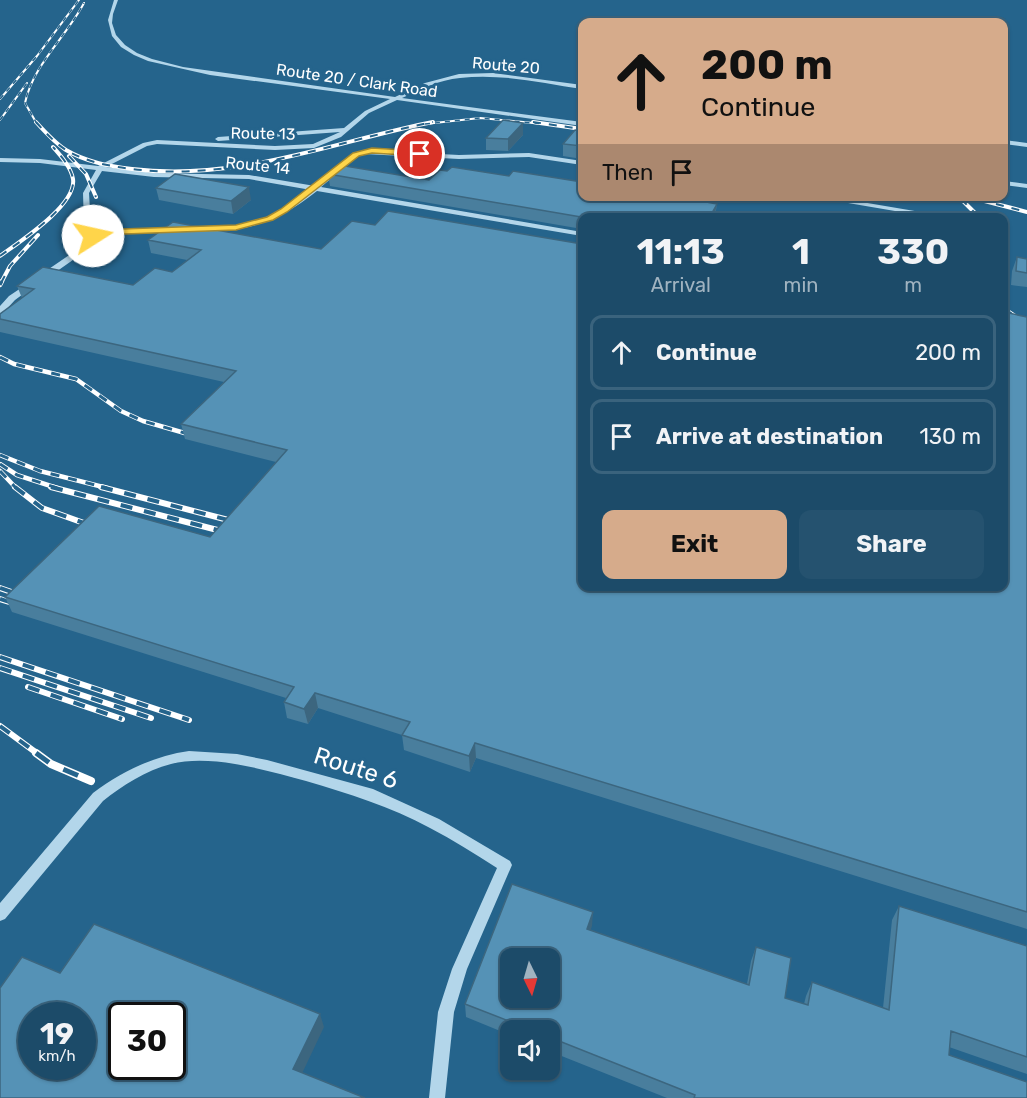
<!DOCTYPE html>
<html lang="en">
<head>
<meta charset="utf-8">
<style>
	body { margin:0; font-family:Rubik,sans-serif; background:#25526f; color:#f1f3f6; height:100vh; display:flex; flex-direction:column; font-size:22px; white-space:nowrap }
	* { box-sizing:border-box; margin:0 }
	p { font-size:20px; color:#a0b3c0 }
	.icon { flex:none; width:33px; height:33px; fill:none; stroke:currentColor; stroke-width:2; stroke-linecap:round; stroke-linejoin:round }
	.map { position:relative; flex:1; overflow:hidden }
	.panel { position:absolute; left:578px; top:213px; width:430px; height:378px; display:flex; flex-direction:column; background:#1c4b69; border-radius:12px; box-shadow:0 2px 4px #0004,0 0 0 2px #3a637d }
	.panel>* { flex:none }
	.banner { position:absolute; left:578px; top:18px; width:430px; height:183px; border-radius:12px; box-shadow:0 2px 4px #0004,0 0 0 2px #3a637d; background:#d6ab8b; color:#111; overflow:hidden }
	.needle { width:39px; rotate:175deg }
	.tools { position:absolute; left:500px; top:948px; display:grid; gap:12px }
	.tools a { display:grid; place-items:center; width:60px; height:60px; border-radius:12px; background:#1c4b69; box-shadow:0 2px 4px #0004,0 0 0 2px #3a637d; font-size:30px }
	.speed { position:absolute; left:18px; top:1002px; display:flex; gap:12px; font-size:30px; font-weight:700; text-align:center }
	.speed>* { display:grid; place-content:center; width:78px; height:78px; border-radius:50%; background:#1c4b69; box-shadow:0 2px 4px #0004,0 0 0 2px #3a637d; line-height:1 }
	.speed small { font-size:15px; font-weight:400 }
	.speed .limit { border:3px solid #111; border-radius:9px; background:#fff; color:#111 }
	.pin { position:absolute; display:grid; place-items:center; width:51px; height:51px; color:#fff; margin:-26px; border:3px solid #fff; border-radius:50%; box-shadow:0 2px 6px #0007 }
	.me { position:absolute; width:66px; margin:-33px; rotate:80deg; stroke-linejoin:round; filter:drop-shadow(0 0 4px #0008) }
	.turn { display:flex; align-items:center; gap:21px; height:126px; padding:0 24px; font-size:27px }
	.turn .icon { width:78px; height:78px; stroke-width:2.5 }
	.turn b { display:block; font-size:42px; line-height:51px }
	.then { display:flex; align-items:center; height:57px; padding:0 24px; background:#0003; gap:12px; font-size:22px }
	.eta { display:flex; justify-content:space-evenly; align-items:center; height:102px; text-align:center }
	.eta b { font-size:36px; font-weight:700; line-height:42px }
	.primary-button { display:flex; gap:12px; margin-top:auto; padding:12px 24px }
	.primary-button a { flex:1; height:69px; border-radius:12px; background:#d6ab8b; color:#111; font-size:24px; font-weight:700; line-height:69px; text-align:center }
	.primary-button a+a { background:#25526f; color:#f1f3f6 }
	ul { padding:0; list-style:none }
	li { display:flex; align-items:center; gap:18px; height:75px; margin:0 12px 9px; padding:0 12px; border:3px solid #3a637d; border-radius:12px }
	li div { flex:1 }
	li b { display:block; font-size:22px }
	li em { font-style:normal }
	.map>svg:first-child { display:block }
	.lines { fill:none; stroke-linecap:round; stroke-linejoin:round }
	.minor { fill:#b3d6ea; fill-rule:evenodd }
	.rail-far4-casing { stroke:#fff; stroke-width:2 }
	.rail-far3-casing { stroke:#fff; stroke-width:4 }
	.rail-far2-casing { stroke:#fff; stroke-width:4.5 }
	.rail-far1-casing { stroke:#fff; stroke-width:6 }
	.rail-casing { stroke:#fff; stroke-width:8 }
	.rail-far4 { stroke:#25648c; stroke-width:1.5; stroke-dasharray:5; stroke-linecap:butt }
	.rail-far3 { stroke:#25648c; stroke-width:2; stroke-dasharray:8; stroke-linecap:butt }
	.rail-far2 { stroke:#25648c; stroke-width:3; stroke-dasharray:9; stroke-linecap:butt }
	.rail-far1 { stroke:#25648c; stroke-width:4; stroke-dasharray:12; stroke-linecap:butt }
	.rail { stroke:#25648c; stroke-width:5; stroke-dasharray:16; stroke-linecap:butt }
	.wall { fill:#497e9d }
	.shaded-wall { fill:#3c667f }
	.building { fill:#5592b6; stroke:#3c667f; stroke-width:1.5; fill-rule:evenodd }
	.route { fill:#ffd54a; stroke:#a68a30; stroke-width:1.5 }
	.labels { text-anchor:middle; stroke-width:6; stroke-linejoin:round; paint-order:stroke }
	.far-street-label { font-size:16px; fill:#fff; stroke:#25648c }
	.near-street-label { font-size:24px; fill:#fff; stroke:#25648c }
</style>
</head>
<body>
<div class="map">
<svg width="1027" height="1098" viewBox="0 0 1027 1098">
	<rect width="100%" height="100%" fill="#25648c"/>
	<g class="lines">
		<path class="minor" d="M114,0H118L113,14L112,23L116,35L125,45L137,53L152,59L183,67L395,97L425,83L459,74L493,73L582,85V89C542,83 500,73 460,78C439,80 421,89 402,98L582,122V126L397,100L369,113L341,137L314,148L275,150L157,144L147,146L106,167L154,173L249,175L315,186L354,154L364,150L459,155L529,153L582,161V165L529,157L459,159L365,154L358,156L321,187L582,232V236L317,191C279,221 251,232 201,231L197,229L199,228C209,226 220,227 231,226C263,222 286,209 311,190L249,179L154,177L102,171L89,193L91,227L95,231L177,227L181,229L177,231L95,235L87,250L46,279H40V275L81,247L89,233L84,227L83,193L96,170L40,163L0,162V158L40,159L98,166L143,143L157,140L275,146L313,144L340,132L218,141L215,139L218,137L344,128L365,111L390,99L210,75L148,61L134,55L121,47L112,36L108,20Z
			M1004,140L1027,143V147L1004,144Z
			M1004,181L1027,184V188L1004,185Z
			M807,196H826L956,218H936Z
			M27,284L34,286L15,300L3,313H0V306L9,296Z
			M189,751L237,754L267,760L373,789L439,819L510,861L512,865L467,969L454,1012L445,1098H429L438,1012L452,969L497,868C475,854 453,840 430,828C390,806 349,794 306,781C266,770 211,754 171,764C146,770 122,786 103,801L5,919L0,921V903L93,793C122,771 154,756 189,751Z"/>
		<defs>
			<path id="rail-far4" d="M0,99L37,56L79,0
				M0,120L27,83
				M37,124L25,103C33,65 66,37 84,3
				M425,124L480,118L544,124"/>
			<path id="rail-far3" d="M36,122C45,132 55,143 66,150C86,162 109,166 132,169C237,182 332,142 433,122
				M533,122L582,129
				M69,156L86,174L96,197
				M965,196L1027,212
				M961,199L980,218
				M0,256C19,242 77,205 73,179C71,167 61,156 53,147
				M1,283L10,266L38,235"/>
			<path id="rail-far2" d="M0,285L2,281
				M1004,309L1027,324
				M0,357L14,364L76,379L121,411L143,421L188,434
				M0,455L40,471L107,488
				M0,464L17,475L57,488
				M0,471L16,488"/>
			<path id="rail-far1" d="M15,487L42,508L95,527
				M51,487L229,533
				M101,487L236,522
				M0,588L26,597
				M0,599L19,605
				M0,657L189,720
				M0,668L151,718
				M28,687L122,719
				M0,726L38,754"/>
			<path id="rail" d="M36,753L51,764L91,781"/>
		</defs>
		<use href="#rail-far4" class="rail-far4-casing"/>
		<use href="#rail-far3" class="rail-far3-casing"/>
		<use href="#rail-far2" class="rail-far2-casing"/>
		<use href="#rail-far1" class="rail-far1-casing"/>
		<use href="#rail" class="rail-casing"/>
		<use href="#rail-far4" class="rail-far4"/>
		<use href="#rail-far3" class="rail-far3"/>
		<use href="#rail-far2" class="rail-far2"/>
		<use href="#rail-far1" class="rail-far1"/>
		<use href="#rail" class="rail"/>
	</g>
	<path class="wall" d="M523,123V135L508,151L486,150V138Z
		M582,131V159L563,156V144Z
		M447,171L582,196L717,204L715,216L714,218H582V229L330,186L328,174L429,180Z
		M156,188L251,200L233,214L159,200Z
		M173,222L582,586L1027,317V929L476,758L470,772L404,750L402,735L318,708L308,724L287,718L284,702L286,698L12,612L5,597L210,537L276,462L185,439L181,424L224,382L0,332V314L22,298L17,286L133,285L172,272L187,260L151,253L148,240Z
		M1017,257L1027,259V287L1011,285L1012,271Z
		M899,906L1027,946V1074L949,1047V1055L1027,1098H667L549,1051V1030H510V1035L466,1017L465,1004L593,912L590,930L747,984L751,961L756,947L785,998L804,1004L806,996L812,982L883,1008L892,920Z"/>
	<path class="shaded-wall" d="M523,123V135L508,151V139Z
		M249,187L251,200L233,214L231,201Z
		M717,204L714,218H709Z
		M315,693L318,708L308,724L304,709Z
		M475,743L476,758L470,772L469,756Z
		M593,912L592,926L586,943L587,929Z
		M320,1014L324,1027L298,1082L293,1069Z"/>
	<path class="building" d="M503,120L523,123L508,139L486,138Z
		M575,130L582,131V146L563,144Z
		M339,165L429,180L440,170L447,171L452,167L509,176L513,171L582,182V196H674L717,204L709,218H587L328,174Z
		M175,174L249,187L231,201L156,188Z
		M388,211L582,244V586H1004V312L1027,317V912L475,743L469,756L402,735L410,722L315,693L304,709L284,702L294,687L5,597L99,506L210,537L287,450L181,424L236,371L0,319V314L34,289L17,286L43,267L133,285L155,268L172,272L201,250L148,240L173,222L321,249L352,221L375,225Z
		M1017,257L1027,259V273L1016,271Z
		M512,884L593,912L587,929L749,985L756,947L791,958L785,998L808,1005L812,982L889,1010L899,906L1027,946V1057L951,1031L949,1055L1027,1082V1098H694L695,1095L549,1037V1030H532L465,1004ZM510,958H549V998H510Z
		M94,924L320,1014L293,1069L365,1098H0V988L22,957L60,973ZM32,1016H82V1066H32ZM122,1016H172V1066H122Z"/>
	<path class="route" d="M372,148L420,151L424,154L420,156L372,153L359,156L287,212L273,220L236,230L97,235L93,239L88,236L90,231L93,230L236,225L267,217L281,209L353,153Z"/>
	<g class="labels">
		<g class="far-street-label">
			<text transform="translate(506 65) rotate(5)" y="6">Route 20</text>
			<text transform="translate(357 80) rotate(8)" y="6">Route 20 / Clark Road</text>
			<text transform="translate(263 133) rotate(1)" y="6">Route 13</text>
			<text transform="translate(258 165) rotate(6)" y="6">Route 14</text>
		</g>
		<g class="near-street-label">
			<text transform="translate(356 768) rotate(18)" y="8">Route 6</text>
		</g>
	</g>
</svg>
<div class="tools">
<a><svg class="needle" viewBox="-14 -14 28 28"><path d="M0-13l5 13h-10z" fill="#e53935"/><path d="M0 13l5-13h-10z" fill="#a0b3c0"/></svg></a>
<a><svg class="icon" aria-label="sound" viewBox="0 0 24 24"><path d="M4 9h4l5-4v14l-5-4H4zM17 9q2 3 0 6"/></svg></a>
</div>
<div class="speed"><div>19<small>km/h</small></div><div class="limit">30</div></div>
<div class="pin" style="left:420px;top:154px;background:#d93025"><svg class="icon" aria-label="arrive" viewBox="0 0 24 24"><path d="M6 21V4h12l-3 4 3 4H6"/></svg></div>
<svg class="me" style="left:93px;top:236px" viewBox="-20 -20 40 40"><circle r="19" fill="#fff"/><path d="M0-13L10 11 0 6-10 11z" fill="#ffd54a"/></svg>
<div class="banner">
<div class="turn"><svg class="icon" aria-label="ahead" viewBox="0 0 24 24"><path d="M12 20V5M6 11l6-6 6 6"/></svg><div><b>200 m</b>Continue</div></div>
<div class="then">Then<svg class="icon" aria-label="arrive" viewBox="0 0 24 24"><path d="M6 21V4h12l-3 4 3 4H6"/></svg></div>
</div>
<section class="panel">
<div class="eta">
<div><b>11:13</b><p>Arrival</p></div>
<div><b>1</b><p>min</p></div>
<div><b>330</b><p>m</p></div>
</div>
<ul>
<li><svg class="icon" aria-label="ahead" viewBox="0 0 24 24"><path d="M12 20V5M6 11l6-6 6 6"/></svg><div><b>Continue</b></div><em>200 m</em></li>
<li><svg class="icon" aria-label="arrive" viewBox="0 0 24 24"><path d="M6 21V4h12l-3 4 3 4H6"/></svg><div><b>Arrive at destination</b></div><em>130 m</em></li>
</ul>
<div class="primary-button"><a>Exit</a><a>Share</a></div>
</section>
</div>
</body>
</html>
